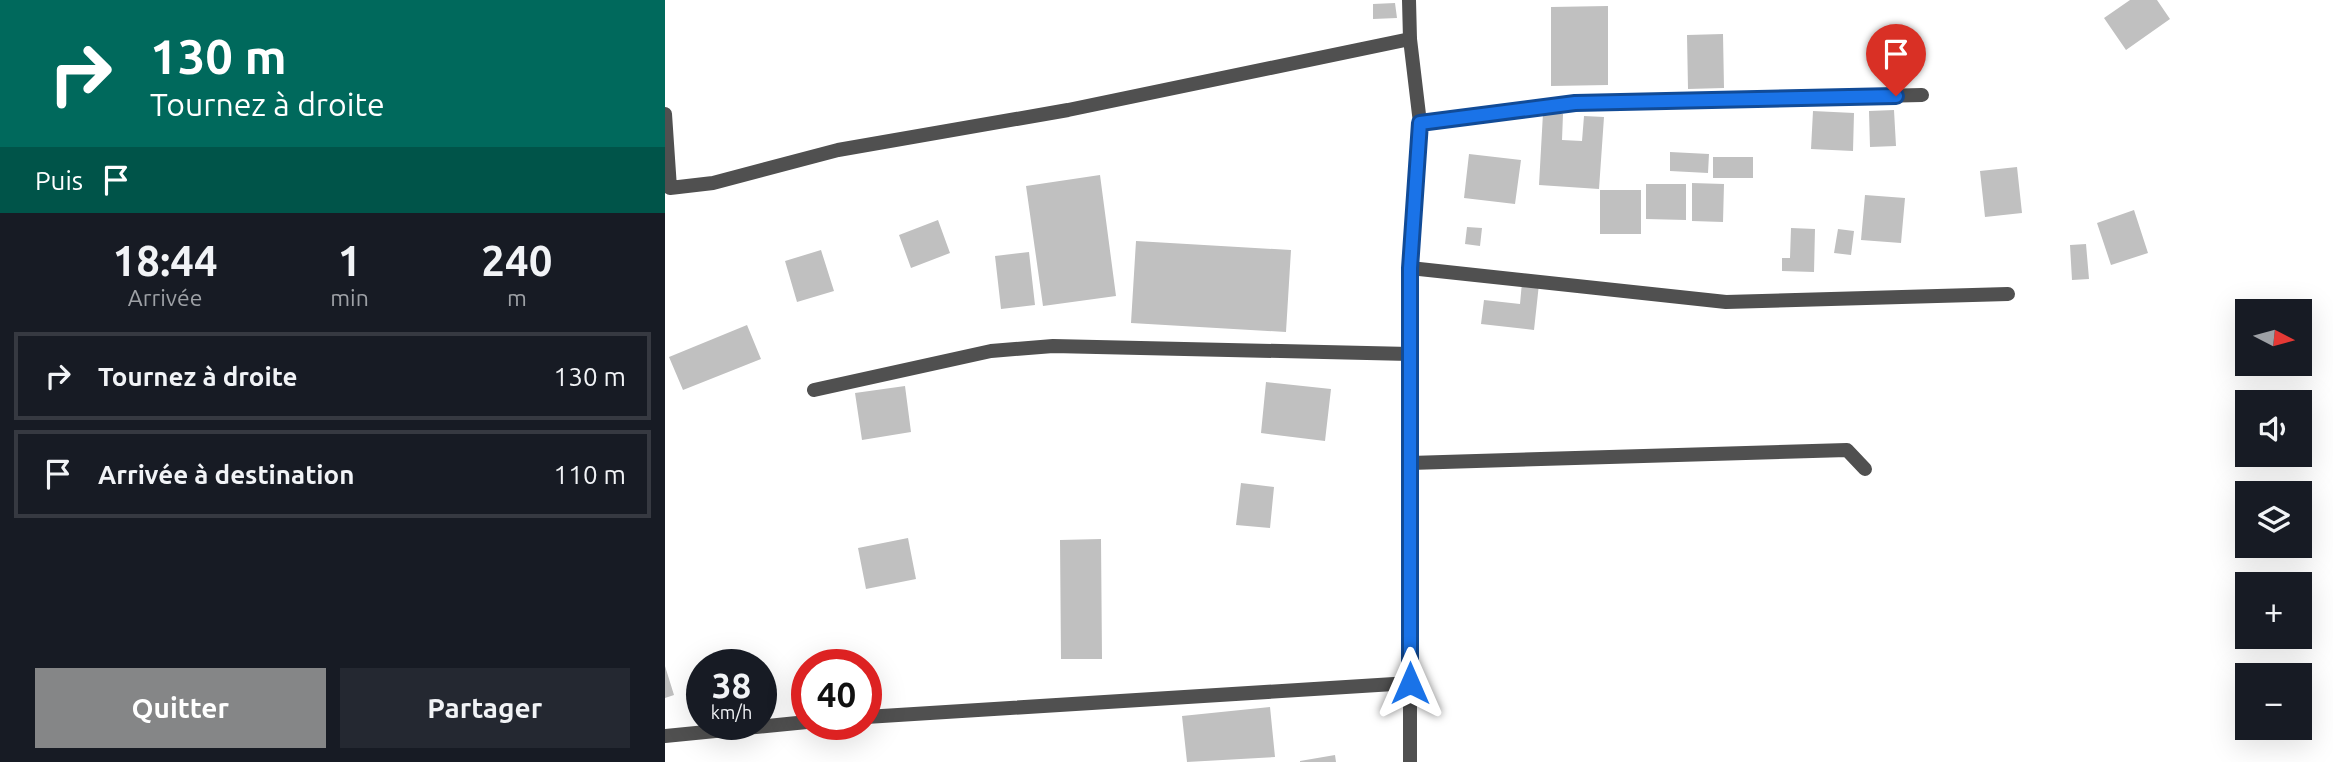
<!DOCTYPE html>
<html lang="fr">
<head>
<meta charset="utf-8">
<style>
	body { margin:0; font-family:Ubuntu,sans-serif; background:#242831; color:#f1f3f6; height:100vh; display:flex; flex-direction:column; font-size:26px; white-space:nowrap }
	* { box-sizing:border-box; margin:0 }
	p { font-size:23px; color:#9ea1a6 }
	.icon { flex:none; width:38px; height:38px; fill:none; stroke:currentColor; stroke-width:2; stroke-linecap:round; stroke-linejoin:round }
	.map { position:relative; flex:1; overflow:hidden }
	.panel { display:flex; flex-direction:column; background:#171b24; width:665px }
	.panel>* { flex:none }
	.banner { background:#00695c; color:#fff; overflow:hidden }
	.needle { width:46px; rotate:96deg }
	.tools { position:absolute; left:1570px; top:299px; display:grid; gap:14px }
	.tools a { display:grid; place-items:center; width:77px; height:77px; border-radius:0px; background:#171b24; box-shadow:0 7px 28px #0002; font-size:35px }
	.speed { position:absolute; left:21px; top:649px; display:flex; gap:14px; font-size:35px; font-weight:700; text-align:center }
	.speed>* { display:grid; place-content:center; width:91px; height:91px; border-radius:50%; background:#171b24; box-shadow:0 7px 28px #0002; line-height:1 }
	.speed small { font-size:18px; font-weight:400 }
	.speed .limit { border:10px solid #d22; background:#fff; color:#111 }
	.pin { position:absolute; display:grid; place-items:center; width:60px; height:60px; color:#fff; margin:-72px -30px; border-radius:50% 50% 50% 0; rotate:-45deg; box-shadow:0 0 7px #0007 }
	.pin .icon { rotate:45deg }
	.me { position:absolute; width:77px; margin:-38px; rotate:0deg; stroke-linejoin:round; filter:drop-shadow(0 0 5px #0008) }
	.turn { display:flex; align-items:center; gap:24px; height:147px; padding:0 35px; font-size:32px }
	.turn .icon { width:91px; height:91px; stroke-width:2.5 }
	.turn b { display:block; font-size:49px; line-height:60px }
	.then { display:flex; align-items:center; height:66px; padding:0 35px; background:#0003; gap:14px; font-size:26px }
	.eta { display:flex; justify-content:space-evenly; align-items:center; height:119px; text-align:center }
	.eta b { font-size:42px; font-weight:700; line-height:49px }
	.action { display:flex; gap:14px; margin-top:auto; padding:14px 35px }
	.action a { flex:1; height:80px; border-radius:0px; background:#858687; color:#fff; font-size:28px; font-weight:700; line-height:80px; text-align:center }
	.action a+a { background:#242831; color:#f1f3f6 }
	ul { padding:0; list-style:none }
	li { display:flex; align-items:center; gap:21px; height:88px; margin:0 14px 10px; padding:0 21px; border:4px solid #363941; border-radius:0px }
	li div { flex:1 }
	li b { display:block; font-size:26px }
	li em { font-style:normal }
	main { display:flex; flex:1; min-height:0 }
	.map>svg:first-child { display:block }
	.building { fill:#c0c0c0 }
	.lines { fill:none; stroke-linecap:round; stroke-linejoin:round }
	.minor { stroke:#505050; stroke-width:14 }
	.tertiary { stroke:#505050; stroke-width:14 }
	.route-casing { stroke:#114b97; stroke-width:18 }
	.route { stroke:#1a73e8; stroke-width:12 }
</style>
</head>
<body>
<main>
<section class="panel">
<div class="banner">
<div class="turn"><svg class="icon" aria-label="right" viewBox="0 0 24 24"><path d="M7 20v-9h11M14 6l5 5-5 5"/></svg><div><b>130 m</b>Tournez à droite</div></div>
<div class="then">Puis<svg class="icon" aria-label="arrive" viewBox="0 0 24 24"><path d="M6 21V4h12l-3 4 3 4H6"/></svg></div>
</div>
<div class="eta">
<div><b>18:44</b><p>Arrivée</p></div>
<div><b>1</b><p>min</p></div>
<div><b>240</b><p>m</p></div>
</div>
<ul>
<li><svg class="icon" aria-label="right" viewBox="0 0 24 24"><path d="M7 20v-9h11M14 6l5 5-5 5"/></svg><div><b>Tournez à droite</b></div><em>130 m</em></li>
<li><svg class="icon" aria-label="arrive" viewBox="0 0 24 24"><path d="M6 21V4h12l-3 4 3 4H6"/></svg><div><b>Arrivée à destination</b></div><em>110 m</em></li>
</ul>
<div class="action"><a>Quitter</a><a>Partager</a></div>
</section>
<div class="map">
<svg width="1668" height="762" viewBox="0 0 1668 762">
	<rect width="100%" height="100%" fill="#fff"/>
	<path class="building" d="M1465,0H1492L1505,19L1461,50L1439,18Z
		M730,3L732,18L708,19V4Z
		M943,6V85L886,86V7Z
		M1058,34L1059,88L1023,89L1022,35Z
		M1229,110L1231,146L1205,147L1204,111Z
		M1148,111L1189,113L1188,151L1146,149Z
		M878,113L898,114L897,140L917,141L919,116L939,117L934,189L874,185Z
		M1005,152L1044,154L1043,173L1005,171Z
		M804,154L856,160L850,204L799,198Z
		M1048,157H1088V178H1048Z
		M1352,167L1357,213L1320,217L1315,171Z
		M435,175L451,296L378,306L361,186Z
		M1027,183L1059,184L1058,222L1027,221Z
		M981,184H1021V220L981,219Z
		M935,190H976V234H935Z
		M1200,195L1240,198L1236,243L1196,240Z
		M1469,210L1483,253L1446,265L1432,223Z
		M273,220L285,253L246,268L234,235Z
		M802,227L817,228L815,246L800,244Z
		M1126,228L1150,229L1149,272L1117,271V258H1125Z
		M1173,229L1189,231L1186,255L1169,253Z
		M471,241L626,250L621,332L466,323Z
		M1421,244L1424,279L1407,280L1405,245Z
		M156,250L169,291L132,302L120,261Z
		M364,252L370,305L336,309L330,256Z
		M857,282L874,284L869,330L816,324L819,300L855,304Z
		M82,325L96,359L18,390L4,357Z
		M601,382L666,389L660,441L596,433Z
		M240,386L246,432L197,440L190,393Z
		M576,483L609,487L605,528L571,525Z
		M243,538L251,579L201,589L193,548Z
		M436,539L437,659H396L395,540Z
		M0,666L9,695L0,698Z
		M605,707L610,757L522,762L517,716Z
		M670,755L671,762H635V761Z"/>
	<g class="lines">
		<path class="minor" d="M0,114L5,188L48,183L173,150L403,110L745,39
			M755,123L910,103L1257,95
			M745,268L1061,302L1343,294
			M149,390L326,351L388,346L745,354
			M745,463L1182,450L1200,469
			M201,717L745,683
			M0,736L142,722"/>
		<path class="tertiary" d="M744,0L745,39L755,123L745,268V762"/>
	</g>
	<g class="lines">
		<defs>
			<path id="route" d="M745,683V268L755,123L910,103L1231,96"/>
		</defs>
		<use href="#route" class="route-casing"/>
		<use href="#route" class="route"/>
	</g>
</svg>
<div class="tools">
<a><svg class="needle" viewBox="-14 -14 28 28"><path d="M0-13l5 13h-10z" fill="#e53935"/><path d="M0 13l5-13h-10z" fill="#9ea1a6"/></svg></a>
<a><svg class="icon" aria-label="sound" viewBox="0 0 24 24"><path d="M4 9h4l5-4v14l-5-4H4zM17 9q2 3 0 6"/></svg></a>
<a><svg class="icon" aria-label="layers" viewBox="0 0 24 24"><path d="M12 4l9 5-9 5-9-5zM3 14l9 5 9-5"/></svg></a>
<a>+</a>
<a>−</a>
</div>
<div class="speed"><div>38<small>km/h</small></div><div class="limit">40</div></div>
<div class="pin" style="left:1231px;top:96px;background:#d93025"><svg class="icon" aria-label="arrive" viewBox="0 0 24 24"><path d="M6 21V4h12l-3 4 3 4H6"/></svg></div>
<svg class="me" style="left:745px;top:683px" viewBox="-20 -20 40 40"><path d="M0-17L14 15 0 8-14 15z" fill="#1a73e8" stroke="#fff" stroke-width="4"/></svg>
</div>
</main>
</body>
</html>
